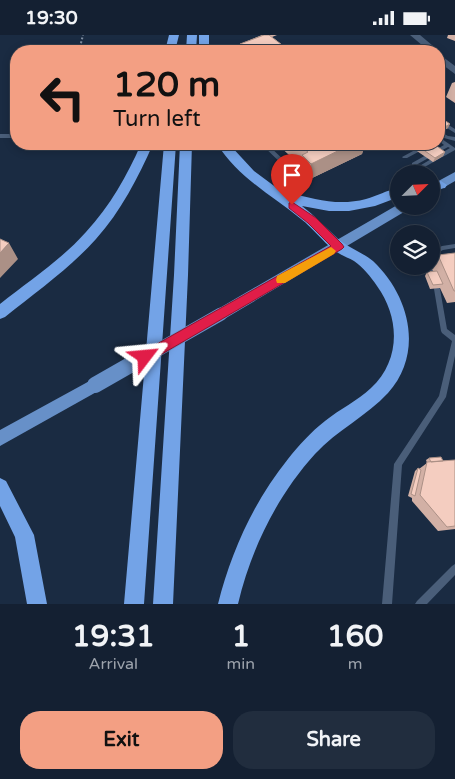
<!DOCTYPE html>
<html lang="en">
<head>
<meta charset="utf-8">
<style>
	body { margin:0; font-family:"Varela Round",sans-serif; background:#212d3e; color:#f1f3f6; height:100vh; display:flex; flex-direction:column; font-size:19px; white-space:nowrap }
	* { box-sizing:border-box; margin:0 }
	p { font-size:16px; color:#9da3ac }
	.icon { flex:none; width:28px; height:28px; fill:none; stroke:currentColor; stroke-width:2; stroke-linecap:round; stroke-linejoin:round }
	.map { position:relative; height:569px; overflow:hidden }
	.sheet { display:flex; flex-direction:column; background:#142032; flex:1 }
	.sheet>* { flex:none }
	.guide { position:absolute; left:10px; top:10px; width:435px; height:105px; border-radius:20px; box-shadow:0 2px 8px #0003,0 0 0 1px #333e4d; background:#f39f83; color:#111; overflow:hidden }
	.needle { width:32px; rotate:66deg }
	.controls { position:absolute; left:390px; top:130px; display:grid; gap:10px }
	.controls a { display:grid; place-items:center; width:50px; height:50px; border-radius:50%; background:#142032; box-shadow:0 2px 8px #0003,0 0 0 1px #333e4d; font-size:25px }
	.pin { position:absolute; display:grid; place-items:center; width:42px; height:42px; color:#fff; margin:-51px -21px; border-radius:50% 50% 50% 0; rotate:-45deg; box-shadow:0 0 5px #0007 }
	.pin .icon { rotate:45deg }
	.me { position:absolute; width:55px; margin:-28px; rotate:61deg; stroke-linejoin:round; filter:drop-shadow(0 0 4px #0008) }
	.turn { display:flex; align-items:center; gap:18px; height:105px; padding:0 20px; font-size:22px }
	.turn .icon { width:65px; height:65px; stroke-width:2.5 }
	.turn b { display:block; font-size:35px; line-height:42px }
	.eta { display:flex; justify-content:space-evenly; align-items:center; height:85px; text-align:center }
	.eta b { font-size:30px; font-weight:800; line-height:35px }
	.action { display:flex; gap:10px; margin-top:auto; padding:10px 20px }
	.action a { flex:1; height:58px; border-radius:20px; background:#f39f83; color:#111; font-size:20px; font-weight:800; line-height:58px; text-align:center }
	.action a+a { background:#212d3e; color:#f1f3f6 }
	.status { display:flex; justify-content:space-between; align-items:center; height:35px; padding:0 25px; background:#142032; direction:ltr }
	.status svg { height:14px; fill:currentColor }
	.map>svg:first-child { display:block }
	.lines { fill:none; stroke-linecap:round; stroke-linejoin:round }
	.path { stroke:#808ea1; stroke-width:2; stroke-dasharray:2 2; stroke-linecap:butt }
	.service { fill:#4a5e79; fill-rule:evenodd }
	.minor { fill:#4a5e79; fill-rule:evenodd }
	.primary { fill:#6790c8; fill-rule:evenodd }
	.motorway { fill:#73a3e7; fill-rule:evenodd }
	.primary-bridge-far1 { stroke:#6790c8; stroke-width:13 }
	.primary-bridge { stroke:#6790c8; stroke-width:16 }
	.wall { fill:#d2b0a5 }
	.shaded-wall { fill:#ab9086 }
	.building { fill:#f4cdc0; stroke:#ab9086 }
	.route { fill:#e11d48; stroke:#92132f }
	.slow { fill:#f59e0b }
</style>
</head>
<body>
<div class="status"><b>19:30</b><svg viewBox="0 0 49 12"><path d="M0 12V9h3v3zM5 12V6h3v6zM10 12V3h3v9zM15 12V0h3v12zM26 1h20v11H26zM47 4h2v5h-2z"/></svg></div>
<div class="map">
<svg width="455" height="569" viewBox="0 0 455 569">
	<rect width="100%" height="100%" fill="#1a2b42"/>
	<g class="lines">
		<path class="path" d="M79,16L83,0"/>
		<path class="service" d="M439,84L455,94V98L439,88Z
			M439,96L448,101L455,102V106L444,103L439,100Z
			M0,99H16V103H0Z
			M439,102L455,113V115L421,134H417L416,133L450,113L448,112L416,130H412V128L444,110L439,106Z
			M261,109H267L288,129V131H284Z
			M426,109H433L407,123H403L402,122Z
			M455,209V213L443,215L431,221V216L442,211Z
			M425,231H431L435,240L434,242H430Z
			M437,251L439,252L440,254L447,294L455,300V321L446,362L402,430L392,569H382L394,429L439,361L452,306L442,298L441,296L434,254L435,252Z
			M455,529V540L427,569H415L417,566L452,531Z"/>
		<path class="minor" d="M410,0H420L439,16H429Z
			M439,19L455,31V39L439,27Z"/>
		<path class="primary" d="M455,137V146L431,160V150Z
			M399,169V171H411L409,174L226,283L221,285L216,283L214,279L216,275Z
			M95,343L100,345L102,350L100,355L0,411V395Z"/>
		<path class="motorway" d="M169,0H179L175,16H165Z
			M187,0H197L196,16H186Z
			M199,0H209V16H199Z
			M141,109H153C138,143 121,176 96,204C69,234 36,257 5,282L0,284V269C29,246 61,225 86,197C110,171 127,141 141,109Z
			M164,109H176L144,569H124Z
			M180,109H192L188,240L173,569H153L174,240Z
			M217,109H229L254,136L285,159L289,157C314,165 340,171 366,164C377,161 387,155 399,153V162L375,171L349,176H329L302,171C315,181 326,193 338,204C349,213 362,217 373,226C410,261 424,318 388,358C367,381 337,395 315,419C277,461 251,514 238,569H218C231,517 254,466 288,424C299,410 311,397 325,386C340,374 357,366 371,353C401,325 400,283 377,251C371,242 363,232 354,226C347,222 340,220 334,215C322,206 313,193 301,184C271,160 238,142 217,109Z
			M441,146L447,150L445,153L431,155V147Z
			M0,443L6,446L34,500L47,569H27L15,502L0,471Z"/>
		<path class="primary-bridge-far1" d="M128,332L221,279"/>
		<path class="primary-bridge" d="M95,350L130,330"/>
	</g>
	<path class="wall" d="M262,0H277L272,2L290,16H240V9Z
		M448,0H455V6L447,3Z
		M455,47V68L446,62L452,48Z
		M439,82L448,93L441,97L439,96Z
		M277,109H365L362,119L308,145L299,137L300,130Z
		M410,109H434L445,117L443,121L433,127L411,112L412,110Z
		M455,218V267L447,268L440,253L430,254L425,241L427,237L433,236L431,232L438,220Z
		M429,423L443,426L455,425V494L438,496L412,466V463L408,461L415,436L418,433L419,434L427,428L426,425Z"/>
	<path class="shaded-wall" d="M450,89L448,93L441,97L443,93Z
		M352,109H365L362,119L308,145L311,129Z
		M445,117L443,121L433,127L435,123Z
		M9,208L18,224L0,243V218Z"/>
	<path class="building" d="M264,0H269L290,16H249L240,9Z
		M439,82H440L450,89L443,93L439,90Z
		M298,109H352L311,129L302,120L308,117Z
		M415,109H434L445,117L435,123Z
		M0,204L9,208L0,218Z
		M455,218V256H454L438,220Z
		M437,236L443,249L433,250L427,237Z
		M441,422L443,426L431,427L429,423Z
		M455,425V491L447,492L420,460L427,427Z
		M418,433L421,435L415,461L411,459Z"/>
	<path class="route" d="M292,167L316,183L342,209L344,212L342,214L150,326L145,327L141,326L139,322L141,318L331,211L308,188L289,173V168Z"/>
	<path class="slow" d="M331,212L336,216L334,219L285,248H277L276,245L277,241Z"/>
</svg>
<div class="controls">
<a><svg class="needle" viewBox="-14 -14 28 28"><path d="M0-13l5 13h-10z" fill="#e53935"/><path d="M0 13l5-13h-10z" fill="#9da3ac"/></svg></a>
<a><svg class="icon" aria-label="layers" viewBox="0 0 24 24"><path d="M12 4l9 5-9 5-9-5zM3 14l9 5 9-5"/></svg></a>
</div>
<div class="pin" style="left:292px;top:170px;background:#d93025"><svg class="icon" aria-label="arrive" viewBox="0 0 24 24"><path d="M6 21V4h12l-3 4 3 4H6"/></svg></div>
<svg class="me" style="left:145px;top:322px" viewBox="-20 -20 40 40"><path d="M0-17L14 15 0 8-14 15z" fill="#e11d48" stroke="#fff" stroke-width="4"/></svg>
<div class="guide">
<div class="turn"><svg class="icon" aria-label="left" viewBox="0 0 24 24"><path d="M17 20v-9H6M10 6l-5 5 5 5"/></svg><div><b>120 m</b>Turn left</div></div>
</div>
</div>
<section class="sheet">
<div class="eta">
<div><b>19:31</b><p>Arrival</p></div>
<div><b>1</b><p>min</p></div>
<div><b>160</b><p>m</p></div>
</div>
<div class="action"><a>Exit</a><a>Share</a></div>
</section>
</body>
</html>
